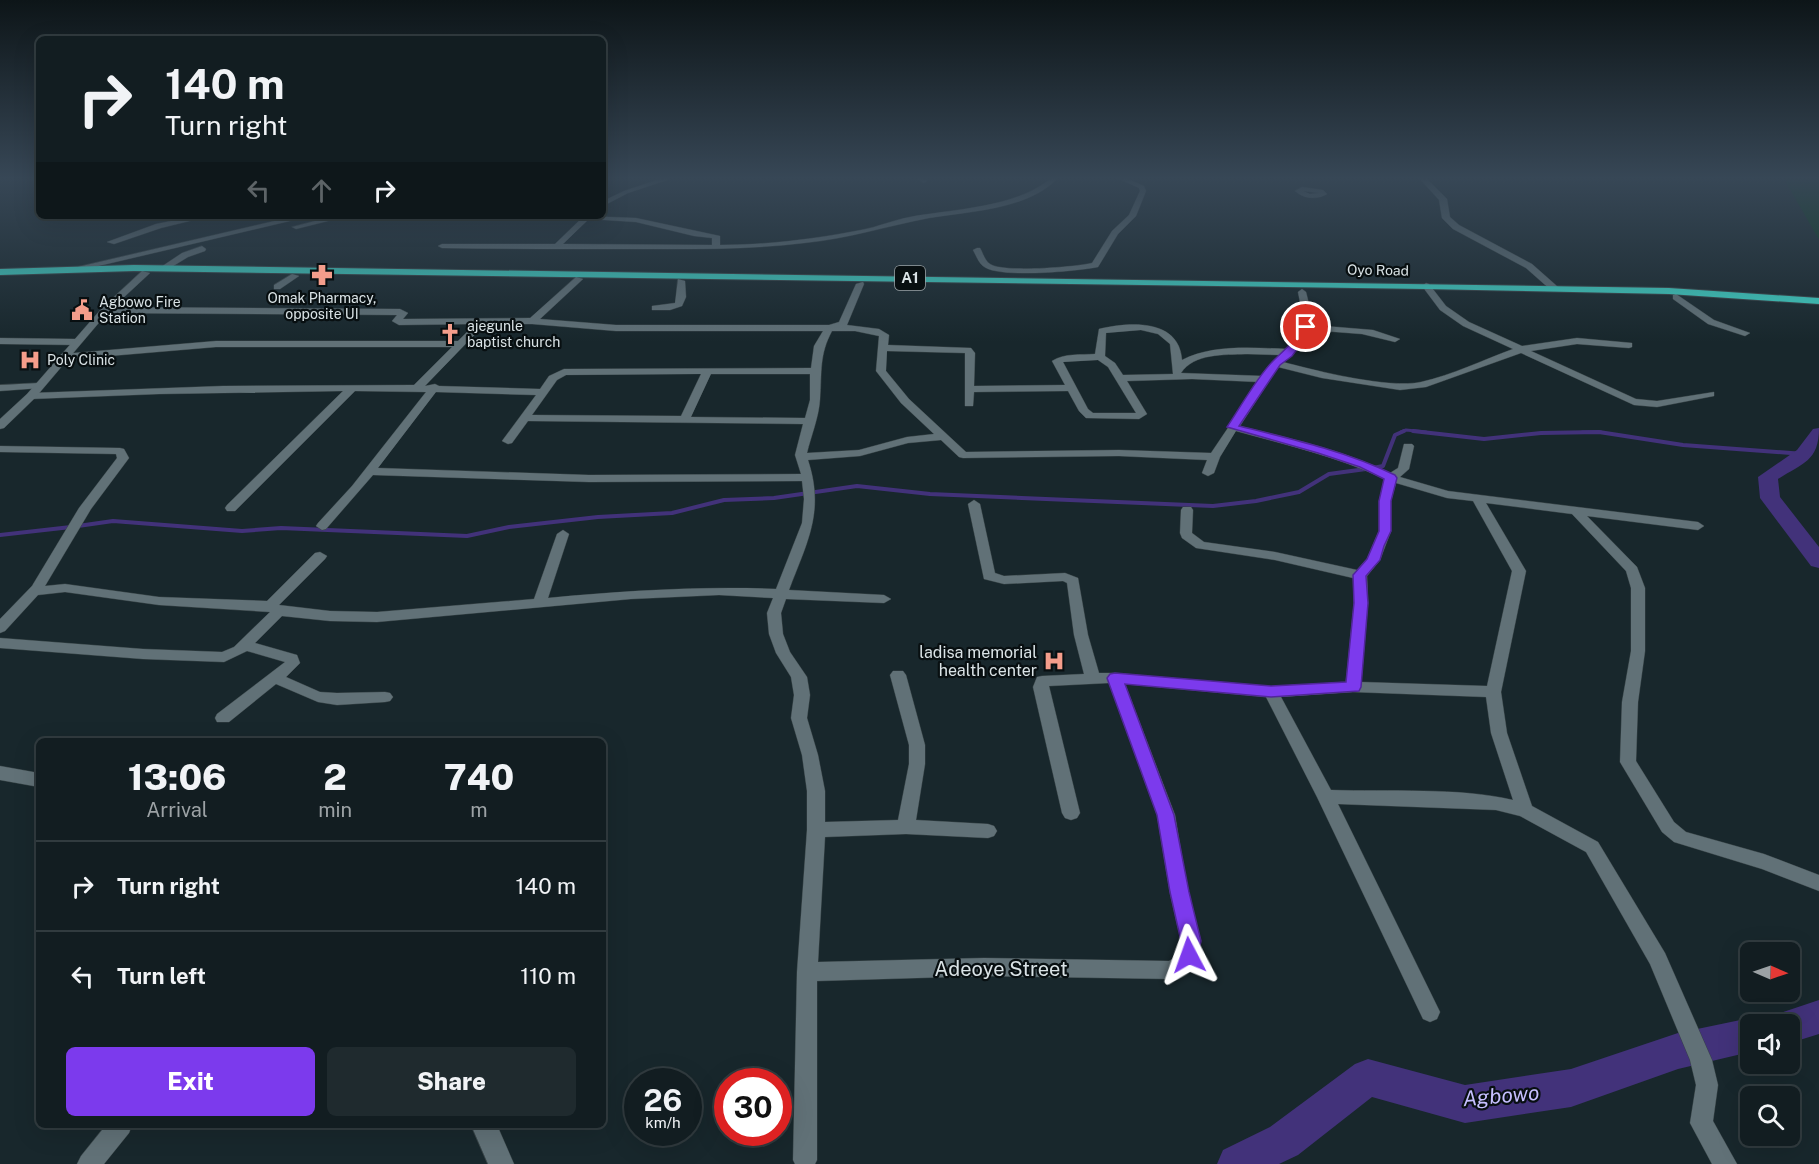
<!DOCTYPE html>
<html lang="en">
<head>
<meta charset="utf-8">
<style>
	body { margin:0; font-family:"Public Sans",sans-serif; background:#1f2a2e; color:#f1f3f6; height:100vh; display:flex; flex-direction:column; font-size:22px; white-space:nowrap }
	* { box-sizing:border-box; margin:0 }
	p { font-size:20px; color:#9ca2a5 }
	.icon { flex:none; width:33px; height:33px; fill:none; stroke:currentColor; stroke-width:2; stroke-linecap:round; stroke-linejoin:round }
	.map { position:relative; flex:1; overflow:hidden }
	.side { position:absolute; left:36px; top:738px; width:570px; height:390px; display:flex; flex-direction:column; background:#121d21; border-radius:9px; box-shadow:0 6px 24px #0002,0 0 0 2px #313b3f }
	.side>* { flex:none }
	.banner { position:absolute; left:36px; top:36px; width:570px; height:183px; border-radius:9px; box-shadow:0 6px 24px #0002,0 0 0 2px #313b3f; background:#121d21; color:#f1f3f6; overflow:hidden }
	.needle { width:39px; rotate:92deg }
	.fabs { position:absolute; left:1740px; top:942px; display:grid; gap:12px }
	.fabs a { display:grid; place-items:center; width:60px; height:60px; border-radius:9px; background:#121d21; box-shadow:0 6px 24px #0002,0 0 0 2px #313b3f; font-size:30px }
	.speed { position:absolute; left:624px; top:1068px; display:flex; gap:12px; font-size:30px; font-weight:700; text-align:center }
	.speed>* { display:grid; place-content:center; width:78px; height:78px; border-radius:50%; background:#121d21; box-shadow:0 6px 24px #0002,0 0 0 2px #313b3f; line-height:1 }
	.speed small { font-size:15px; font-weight:400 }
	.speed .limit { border:9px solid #d22; background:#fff; color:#111 }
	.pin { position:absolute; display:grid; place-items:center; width:51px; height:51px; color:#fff; margin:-26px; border:3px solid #fff; border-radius:50%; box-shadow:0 2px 6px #0007 }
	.me { position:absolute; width:66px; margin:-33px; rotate:356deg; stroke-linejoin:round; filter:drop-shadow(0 0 4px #0008) }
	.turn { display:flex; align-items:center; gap:21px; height:126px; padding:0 30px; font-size:27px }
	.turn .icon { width:78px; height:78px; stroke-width:2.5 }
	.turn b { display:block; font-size:42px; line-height:51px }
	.lanes { display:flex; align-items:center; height:57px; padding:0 30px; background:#0003; justify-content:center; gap:30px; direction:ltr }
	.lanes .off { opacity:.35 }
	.eta { display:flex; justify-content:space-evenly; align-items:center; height:102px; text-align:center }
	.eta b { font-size:36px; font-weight:800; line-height:42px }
	.primary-button { display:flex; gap:12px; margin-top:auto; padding:12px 30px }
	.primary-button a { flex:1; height:69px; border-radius:9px; background:#7c3aed; color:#fff; font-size:24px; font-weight:800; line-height:69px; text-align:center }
	.primary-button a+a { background:#1f2a2e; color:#f1f3f6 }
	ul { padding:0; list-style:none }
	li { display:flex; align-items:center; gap:18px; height:90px; padding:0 30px; border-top:2px solid #313b3f }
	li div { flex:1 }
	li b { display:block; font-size:22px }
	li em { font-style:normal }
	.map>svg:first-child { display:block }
	.green { fill:#073b1c }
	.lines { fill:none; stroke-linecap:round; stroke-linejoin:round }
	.stream-far1 { stroke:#42327a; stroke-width:3 }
	.stream { stroke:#42327a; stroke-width:4 }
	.river { fill:#42327a; fill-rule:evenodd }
	.street-casing { stroke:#374346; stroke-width:1 }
	.secondary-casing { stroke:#374346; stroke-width:1 }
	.highway-casing { stroke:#374346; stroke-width:2 }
	.street { fill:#617177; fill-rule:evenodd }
	.secondary { fill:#617177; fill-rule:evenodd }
	.highway { fill:#3fd5c7; fill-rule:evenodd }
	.route { fill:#7c3aed; stroke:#51269a; stroke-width:1.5 }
	.labels { text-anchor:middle; stroke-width:4.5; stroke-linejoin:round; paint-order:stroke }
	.far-street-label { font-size:14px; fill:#dae3e6; stroke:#080f11 }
	.far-poi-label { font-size:14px; fill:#dae3e6; stroke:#080f11; text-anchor:start }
	.shield { fill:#080f11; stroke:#9ba3a6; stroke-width:1.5 }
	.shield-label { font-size:15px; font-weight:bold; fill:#dae3e6 }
	.poi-label { font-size:16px; fill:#dae3e6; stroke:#080f11; text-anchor:end }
	.near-street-label { font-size:20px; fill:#dae3e6; stroke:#080f11 }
	.near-water-label { font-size:21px; font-style:italic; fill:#c6bfff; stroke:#080f11 }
</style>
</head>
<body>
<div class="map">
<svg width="1819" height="1164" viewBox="0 0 1819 1164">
	<rect width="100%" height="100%" fill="#18272c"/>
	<path class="green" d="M1784,179H1819V239L1818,238Z"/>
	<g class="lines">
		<path class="stream-far1" d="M1401,432L1406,430L1426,432
			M1582,432H1601"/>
		<path class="stream" d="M1413,431L1484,439L1541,433L1599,432L1683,445L1804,454
			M1373,468L1383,466L1395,435L1404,431
			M78,526L113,521L242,531L281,528L467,536L509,527L598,517L672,513L724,500L774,498L857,486L930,494L1213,506L1256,501L1299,492L1329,474L1366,469
			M0,535L71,527"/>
		<path class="river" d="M1819,428C1819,461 1803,463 1778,479L1780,497L1819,547V568L1811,566L1760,498L1758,477L1797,450L1813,429Z
			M1819,1000V1034L1790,1043V1024H1773L1777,1014Z
			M1750,1018L1763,1024H1750V1052L1678,1069L1571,1107L1465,1123L1372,1097L1298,1155L1279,1164H1217L1223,1150L1270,1127L1355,1064L1368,1059L1465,1085L1571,1069L1678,1033Z"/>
		<defs>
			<path id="street" d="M660,179H670L628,193L603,206V201L624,191Z
				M917,179H926L927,181L924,183Z
				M1050,179H1057C1026,210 970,211 929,218C887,226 847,239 804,243C747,250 690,249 632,249C568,249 506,249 442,248L438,246L442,244H555L584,216L636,218L720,236V245C767,245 815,239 861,230C878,227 893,220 910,217C953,209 1015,208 1050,179ZM589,219L636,222L694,236L712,238V245L563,244Z
				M1119,179H1128L1144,186L1146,191L1136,216L1118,234L1098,267C1078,271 997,279 983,266C978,262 976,255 973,250L977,248H980C983,253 985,261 990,264C1003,273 1075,267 1092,263L1112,231L1129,215L1140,191L1139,188Z
				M1302,187L1323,190L1327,194C1317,200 1304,199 1295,191ZM1303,191L1319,193L1310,194Z
				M196,216H210L161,228L114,244L107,242L156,224Z
				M292,274L299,276L280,289H274V285Z
				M576,277L583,279L540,319L616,325H829L839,322L856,284L863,282L864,284L847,325L879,329L889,335L888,345L971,348L975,353L974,386L1065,385L1052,361C1064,353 1081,355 1095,354L1099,329C1129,322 1179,318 1182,360C1213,344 1253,348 1287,349C1308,328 1303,318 1298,292L1302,289L1306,292L1312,316V325L1373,330L1400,339L1395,342L1362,334L1310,330L1301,345L1283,362C1317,371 1389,389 1421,382C1452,375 1483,360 1513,349L1463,326L1440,310L1422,286L1426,283L1429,284L1446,306L1469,322L1522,346L1577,338L1632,343V347L1629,348L1577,344L1531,351L1636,399L1657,401L1714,392V396L1657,407L1634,405L1521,353L1426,387L1400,390L1322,378L1278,367L1240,426C1291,439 1343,450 1390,473L1398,468L1404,444H1412L1414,446L1409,469L1400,477L1448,491L1698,522L1704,526L1698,530L1587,516L1637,567L1645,588V651L1638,702L1636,761L1674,822L1686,832L1764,854L1819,875V891L1762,869L1674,842L1662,832L1620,762L1622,702L1631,651V588L1626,571L1572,514L1486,503L1526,571L1501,692L1507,733L1532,806L1598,842L1665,953L1712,1060L1718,1085L1713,1121L1737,1164H1712L1690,1123L1696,1085L1690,1060L1650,964L1586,852L1520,816L1496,810L1338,804L1440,1012L1437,1019L1430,1022L1423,1019L1317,797L1266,697L1125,684L1175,815L1188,893L1201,941L1199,955L1192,970L1170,979L984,976L817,981V1160L815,1164H795L793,1160L797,972L807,830V791L802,755L791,718L794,695L791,677L776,653L769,634L767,613L773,598L719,595L631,599L377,622L330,621L282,616L255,643L297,655L300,663L286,677L320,692L337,693L385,692L390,693L393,697L390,701L385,702L337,705L318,702L276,684L229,722H217L215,718L217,714L285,662L247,651L224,662L143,659L0,648V638L143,649L222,652L234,647L270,612L159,605L65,592L38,595L5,631L0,633V619L32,586L79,508L117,458L116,454L0,452V446L120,448L124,449L129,458L91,509L45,586L65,584L159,597L267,601L315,553L320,552L327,556L325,559L279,605L330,611L377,612L534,599L557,534L563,530L569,534L548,598C624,591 700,586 776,589L802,523L804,499L802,481L589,482L373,475L326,529L322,530L316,526L318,523L352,486L426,392L355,391L235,511H227L225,508L227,505L343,391L159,394L31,399L26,396L31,393L223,386L414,385L452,347H216L62,360L57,357L62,354L216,341H458L475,324L399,325L392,321L397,315L105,313L101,310L105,307L400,309L408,313L403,319L530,318ZM485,324H532L616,331H823L814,346L811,368L564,369L549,376L540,389L439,386L435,384L425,386ZM1141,330L1158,334L1170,344L1173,374L1123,375L1115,363L1105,356L1106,333ZM832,331H855L879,336L876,371L901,403L934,434L907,437L859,450L807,453C811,436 819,417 820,399C822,372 819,355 832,331ZM887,351L965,353V406H973L974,392L1068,391L1079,411L1086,418L1139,419L1147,414L1127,381L1192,379L1259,382L1211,453L1119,450L966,452L909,399L886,371ZM1246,354L1281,355L1273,361L1263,376L1181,373C1194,353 1224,355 1246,354ZM1098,360L1108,367L1136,413H1093L1088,409L1063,362ZM701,374L681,416L532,415L557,380L566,375ZM711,374H810V400L805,418L691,417ZM436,392L536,395L502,441L508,444L512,443L528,421L803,424L795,455L801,474L589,475L378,468ZM1236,431C1287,445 1338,457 1385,479L1379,501V531L1367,559L1357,570L1275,552L1204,542L1192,533L1193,510L1191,507H1183L1181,510L1180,533L1182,538L1196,548L1275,560L1353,578L1354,603L1346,682L1271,687L1115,673H1099L1088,635L1078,578L1065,573L1004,576L995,573L980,504L974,500L968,504L984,579L1004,584L1063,581L1067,583L1074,635L1084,674L1042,676L1037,677L1033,687L1062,813L1065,818L1071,820L1077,818L1080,813L1049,686L1109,683L1157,815L1170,893L1181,941L1178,956L1169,961L984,958L818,962L825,837L906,834L988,838L994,836L997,831L994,826L988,824L916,820L925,764V745L906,675L903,671H893L890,675L909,745V764L898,820L825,822V791L818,755L807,718L810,695L807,677L790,652L783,634L781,613L786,599L884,603L891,599L884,595L789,590C807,542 825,512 808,460L860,456L908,443L941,440L959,457L963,458L1119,456L1207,460L1202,473L1208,476L1214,473L1220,457ZM1396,483L1447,498L1473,501L1512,571L1487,686L1361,682L1368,603L1367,576L1380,560L1391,531V501ZM1353,692L1486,697L1491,733L1513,800C1458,787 1389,792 1331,790L1281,697Z
				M678,279L685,281L686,297L682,306L670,310H652V306L675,303Z
				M1676,294L1714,320L1750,333L1745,336L1708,324L1673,299V295Z
				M0,338L76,339L81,342L76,345L0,344Z
				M38,383L42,384V388L0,391V385Z
				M106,1125H132L129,1133L104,1164H77L81,1156Z"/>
			<path id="secondary" d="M1420,179H1427L1447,199L1450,217L1459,225L1532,264L1558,287V291H1552L1526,268L1453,229L1442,218L1439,200Z
				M296,216H311L73,272L69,269Z
				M334,216H348L296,229L292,227Z
				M202,246L206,249L205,251L188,257L165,271L158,269L182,253Z
				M142,271L150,273L108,312L35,398L4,428L0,429V419L27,394L102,308Z
				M0,766L39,773V787L0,780Z
				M471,1125H497L514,1164H488Z"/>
			<path id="highway" d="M134,265L1669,288L1819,298V304L1669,294L1426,289L134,271L0,275V269Z"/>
		</defs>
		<use href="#street" class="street-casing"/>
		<use href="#secondary" class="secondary-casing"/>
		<use href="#highway" class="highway-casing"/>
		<use href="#street" class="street"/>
		<use href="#secondary" class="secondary"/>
		<use href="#highway" class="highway"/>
	</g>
	<linearGradient id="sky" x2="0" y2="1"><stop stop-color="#0d1518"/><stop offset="0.52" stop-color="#374756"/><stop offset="1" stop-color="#374756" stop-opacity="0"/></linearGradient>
	<rect width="1819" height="342" fill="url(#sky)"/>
	<path class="route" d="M1303,325H1309V334L1292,356L1280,365L1239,426C1292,439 1345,451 1395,475L1397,478L1391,501V531L1384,546L1380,560L1366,576L1368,603L1361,687L1359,691L1271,697L1125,684L1174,815L1189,892L1201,941L1196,962L1189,964L1182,962L1179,955L1181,941L1170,892L1157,815L1107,678L1110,674L1115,673L1271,686L1346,682L1354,603L1353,575L1367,559L1379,531V501L1384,479L1360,467L1318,453L1227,427C1240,408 1257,377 1273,361C1285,349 1296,341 1303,325Z"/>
	<defs>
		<symbol id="pharmacy-bare" viewBox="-9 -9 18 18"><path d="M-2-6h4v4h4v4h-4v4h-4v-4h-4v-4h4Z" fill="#f49d8b" stroke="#080f11" stroke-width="2.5" paint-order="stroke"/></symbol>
		<symbol id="civic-bare" viewBox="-9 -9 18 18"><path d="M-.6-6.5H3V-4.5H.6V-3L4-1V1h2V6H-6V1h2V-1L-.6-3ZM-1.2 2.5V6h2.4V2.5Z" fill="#f49d8b" stroke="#080f11" stroke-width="2.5" paint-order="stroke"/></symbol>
		<symbol id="church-bare" viewBox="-9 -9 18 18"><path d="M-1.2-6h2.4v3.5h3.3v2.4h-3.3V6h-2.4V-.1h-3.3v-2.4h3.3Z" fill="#f49d8b" stroke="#080f11" stroke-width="2.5" paint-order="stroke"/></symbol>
		<symbol id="hospital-bare" viewBox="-9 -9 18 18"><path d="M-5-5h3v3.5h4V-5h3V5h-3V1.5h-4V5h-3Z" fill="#f49d8b" stroke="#080f11" stroke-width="2.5" paint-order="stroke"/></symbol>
	</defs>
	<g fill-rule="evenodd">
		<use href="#pharmacy-bare" x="307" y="260" width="30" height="30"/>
		<use href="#civic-bare" x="67" y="295" width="30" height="30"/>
		<use href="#church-bare" x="435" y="319" width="30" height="30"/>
		<use href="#hospital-bare" x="15" y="345" width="30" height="30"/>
		<use href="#hospital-bare" x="1039" y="646" width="30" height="30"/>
	</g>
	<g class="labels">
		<g class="far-street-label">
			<text transform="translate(1378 270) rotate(1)" y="5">Oyo Road</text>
		</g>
		<g class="far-poi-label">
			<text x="322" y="303" text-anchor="middle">Omak Pharmacy,<tspan x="322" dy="16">opposite UI</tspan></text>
			<text x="99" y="307">Agbowo Fire<tspan x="99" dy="16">Station</tspan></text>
			<text x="467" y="331">ajegunle<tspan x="467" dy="16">baptist church</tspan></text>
			<text x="47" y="365">Poly Clinic</text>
		</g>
		<rect class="shield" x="895" y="266" width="30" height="24" rx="4.5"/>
		<g class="shield-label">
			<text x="910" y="283">A1</text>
		</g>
		<g class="poi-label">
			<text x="1037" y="658">ladisa memorial<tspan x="1037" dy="18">health center</tspan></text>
		</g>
		<g class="near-street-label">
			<text x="1001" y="976">Adeoye Street</text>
		</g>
		<g class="near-water-label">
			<text transform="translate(1501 1096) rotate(-5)" y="7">Agbowo</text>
		</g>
	</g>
</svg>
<div class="fabs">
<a><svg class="needle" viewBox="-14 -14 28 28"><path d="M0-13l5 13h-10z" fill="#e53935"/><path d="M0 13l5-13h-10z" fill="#9ca2a5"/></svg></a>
<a><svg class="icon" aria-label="sound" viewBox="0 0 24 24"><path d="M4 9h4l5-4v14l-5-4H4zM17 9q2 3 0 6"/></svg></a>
<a><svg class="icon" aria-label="search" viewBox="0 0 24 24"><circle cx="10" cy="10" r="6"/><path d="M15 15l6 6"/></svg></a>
</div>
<div class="speed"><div>26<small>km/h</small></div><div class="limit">30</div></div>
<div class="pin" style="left:1306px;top:327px;background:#d93025"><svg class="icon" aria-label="arrive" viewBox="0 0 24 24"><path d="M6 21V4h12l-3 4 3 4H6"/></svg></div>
<svg class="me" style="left:1189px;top:955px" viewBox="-20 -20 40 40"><path d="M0-17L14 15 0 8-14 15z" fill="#7c3aed" stroke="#fff" stroke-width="4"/></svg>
<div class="banner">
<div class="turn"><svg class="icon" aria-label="right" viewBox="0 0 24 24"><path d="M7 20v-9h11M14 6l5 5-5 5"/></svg><div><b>140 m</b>Turn right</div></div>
<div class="lanes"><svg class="icon off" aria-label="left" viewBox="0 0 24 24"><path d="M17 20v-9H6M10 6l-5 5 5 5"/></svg><svg class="icon off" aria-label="ahead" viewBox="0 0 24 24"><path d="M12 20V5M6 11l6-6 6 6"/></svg><svg class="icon" aria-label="right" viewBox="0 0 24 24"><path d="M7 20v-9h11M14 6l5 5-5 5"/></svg></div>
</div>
<section class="side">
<div class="eta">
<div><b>13:06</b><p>Arrival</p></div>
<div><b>2</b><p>min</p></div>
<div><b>740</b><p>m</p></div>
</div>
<ul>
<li><svg class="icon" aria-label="right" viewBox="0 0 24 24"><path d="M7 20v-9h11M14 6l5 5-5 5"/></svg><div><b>Turn right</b></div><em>140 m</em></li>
<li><svg class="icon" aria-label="left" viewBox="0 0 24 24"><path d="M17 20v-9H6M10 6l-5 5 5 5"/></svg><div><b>Turn left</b></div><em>110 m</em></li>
</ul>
<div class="primary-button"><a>Exit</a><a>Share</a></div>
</section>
</div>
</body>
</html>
